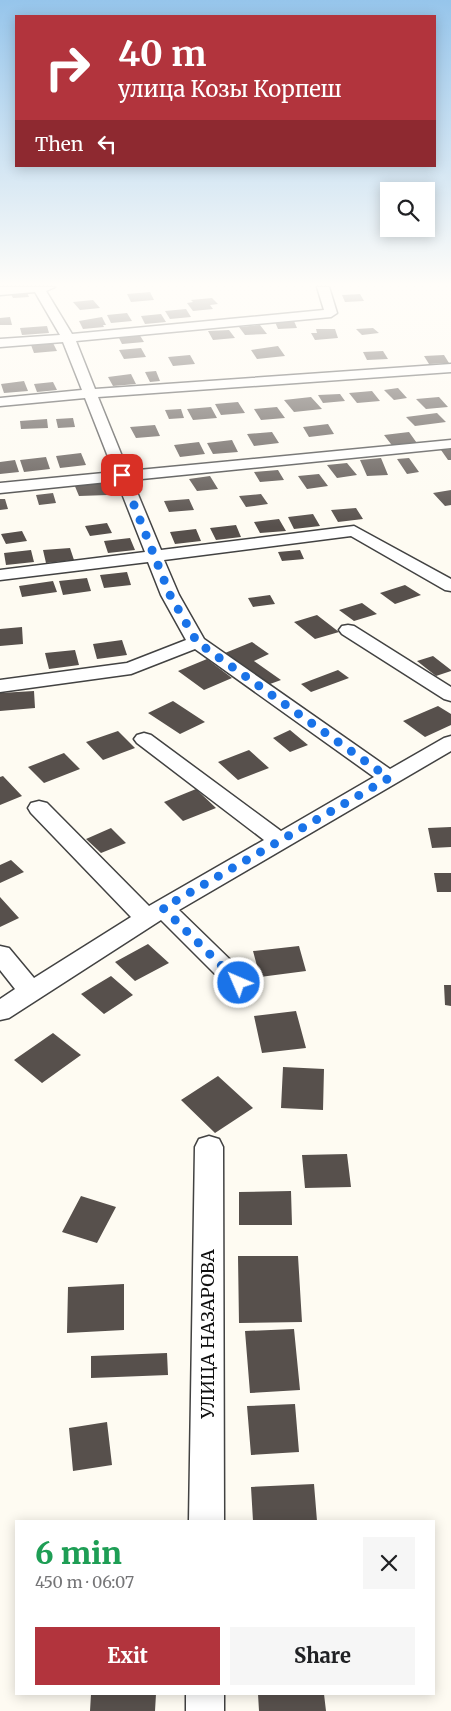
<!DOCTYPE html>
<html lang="en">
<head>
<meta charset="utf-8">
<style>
	body { margin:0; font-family:Merriweather,serif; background:#f6f6f6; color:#202124; height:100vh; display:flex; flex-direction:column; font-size:19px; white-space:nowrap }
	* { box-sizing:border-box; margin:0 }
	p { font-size:16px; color:#757577 }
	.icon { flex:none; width:28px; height:28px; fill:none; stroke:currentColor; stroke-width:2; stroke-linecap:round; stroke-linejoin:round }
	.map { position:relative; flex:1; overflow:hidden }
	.sheet { position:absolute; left:15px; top:1520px; width:420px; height:175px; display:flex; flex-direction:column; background:#fff; border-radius:0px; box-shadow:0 2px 12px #0003 }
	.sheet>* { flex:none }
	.hud { position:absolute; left:15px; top:15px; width:421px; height:152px; border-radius:0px; box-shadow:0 2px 12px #0003; background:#b2343d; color:#fff; overflow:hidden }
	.tools { position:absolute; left:380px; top:182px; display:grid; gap:10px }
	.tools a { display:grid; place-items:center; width:55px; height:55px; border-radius:0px; background:#fff; box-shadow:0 2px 12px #0003; font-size:25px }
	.pin { position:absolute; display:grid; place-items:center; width:42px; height:42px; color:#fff; margin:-21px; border-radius:10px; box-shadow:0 2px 8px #0006 }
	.me { position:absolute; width:55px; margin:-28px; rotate:315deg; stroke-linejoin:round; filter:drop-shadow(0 0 4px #0008) }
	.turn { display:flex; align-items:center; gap:18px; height:105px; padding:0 20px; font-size:22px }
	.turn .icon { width:65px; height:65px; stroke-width:2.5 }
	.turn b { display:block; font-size:35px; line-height:42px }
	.then { display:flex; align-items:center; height:48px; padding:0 20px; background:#0003; gap:10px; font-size:19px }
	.round { display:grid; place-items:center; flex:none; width:52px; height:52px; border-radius:0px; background:#f6f6f6 }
	.summary { display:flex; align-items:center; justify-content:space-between; height:85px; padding:0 20px }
	h1 { font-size:30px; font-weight:800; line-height:38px; color:#1e9e55 }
	.action { display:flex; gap:10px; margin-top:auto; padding:10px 20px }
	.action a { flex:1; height:58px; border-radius:0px; background:#b2343d; color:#fff; font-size:20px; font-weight:800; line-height:58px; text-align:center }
	.action a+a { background:#f6f6f6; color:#202124 }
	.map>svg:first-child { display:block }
	.building { fill:#57504c }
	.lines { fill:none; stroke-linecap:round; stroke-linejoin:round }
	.minor-casing { stroke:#424242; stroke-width:3 }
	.minor { fill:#fff; fill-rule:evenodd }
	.route { stroke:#1a73e8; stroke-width:9; stroke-dasharray:0 16.2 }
	.labels { text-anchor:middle; stroke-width:5; stroke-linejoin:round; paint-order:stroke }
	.near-street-label { font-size:18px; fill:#0f0f0f; stroke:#fff }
</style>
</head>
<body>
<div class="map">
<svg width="451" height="1711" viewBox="0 0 451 1711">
	<rect width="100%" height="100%" fill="#fefbf2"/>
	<path class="building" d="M27,292L29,297L13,298L11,294Z
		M150,292L154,300L131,302L127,294Z
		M360,294L364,301L345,302L342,295Z
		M212,298L218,304L210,305L213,309L193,311L187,303L193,302L191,300Z
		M93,300L100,308L80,310L73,302Z
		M186,309L191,317L170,319L165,311Z
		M127,313L132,321L111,323L107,315Z
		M161,314L166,322L145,324L141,316Z
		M10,317L12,325H0V318Z
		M102,317L106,325H103L104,327L83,329L79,321Z
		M294,321L297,328L278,329L275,322Z
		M260,325L267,334L245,335L239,327Z
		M47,326L49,333L22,335L20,328Z
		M373,328L379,333L362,335L356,329Z
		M316,329H335L338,338L315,340L311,333H317Z
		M229,330L235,338L213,340L208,331Z
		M139,334L144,342L122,344L118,336Z
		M53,343L57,351L34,353L31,345Z
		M278,346L285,356L257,359L251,350Z
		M141,348L146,357L124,359L119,350Z
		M383,351L388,359L367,360L363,352Z
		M190,355L195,364L173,366L168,357Z
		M444,355L449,363L429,364L424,356Z
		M156,371L160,381L150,382L145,372Z
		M131,374L136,384L113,386L108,377Z
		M24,381L28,391L4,393L1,384Z
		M53,382L57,390L37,392L34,384Z
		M398,388L407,398L394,400L384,390Z
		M372,391L380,401L357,403L349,393Z
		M340,394L345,401L323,403L318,395Z
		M311,397L322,409L294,412L284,400Z
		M439,397L448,407L426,409L416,399Z
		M238,402L245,413L221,415L215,404Z
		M211,407L217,418L193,420L187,409Z
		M277,407L285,418L261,420L254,409Z
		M181,409L184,418L169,419L165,410Z
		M437,413L446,422L415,426L406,417Z
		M73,418L75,427L58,428L56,419Z
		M47,419L48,428L21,429L20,421Z
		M328,424L334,434L309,437L303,427Z
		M155,425L160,436L136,438L130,427Z
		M272,432L279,443L254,446L247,434Z
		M409,432L419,446L394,448L384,435Z
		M232,440L238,452L213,454L207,443Z
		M199,442L205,454L180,457L174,445Z
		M451,449V460H448L441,450Z
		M81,453L86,465L60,468L56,456Z
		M46,457L50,469L24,472L20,460Z
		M381,458L388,475L367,476L360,460Z
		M409,458L419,472L407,474L397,459Z
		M15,460L19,472L0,474V462Z
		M347,463L357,475L337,478L327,465Z
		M278,470L284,480L260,482L254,472Z
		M319,474L328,486L307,489L298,476Z
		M210,476L218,489L197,491L189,479Z
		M101,481L108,495L79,496L74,484Z
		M451,490V505L445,506L433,493Z
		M53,493L56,503L39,505L36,495Z
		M261,494L268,504L246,507L239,496Z
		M0,499H5L8,509L0,510Z
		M189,499L194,510L169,512L164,501Z
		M356,508L363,519L338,522L331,510Z
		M313,514L320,526L294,529L288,517Z
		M279,519L286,531L260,533L254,522Z
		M107,523L112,533L90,536L85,526Z
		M236,525L241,537L216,540L210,528Z
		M196,529L201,541L175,544L170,532Z
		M22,531L27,541L6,544L1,534Z
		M130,538L135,550L108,553L104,541Z
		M70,548L74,560L46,563L43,550Z
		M31,550L34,562L6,565L4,553Z
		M300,550L304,559L282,561L278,552Z
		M127,572L131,585L104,588L100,575Z
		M87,578L91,591L63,595L59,581Z
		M53,581L57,592L22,597L19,586Z
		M405,585L421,595L395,604L380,593Z
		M270,595L275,604L253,607L248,598Z
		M362,603L377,614L354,621L339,610Z
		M317,615L339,632L315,639L294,622Z
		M22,627L23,644L0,646V629Z
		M122,640L127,655L97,659L93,644Z
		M252,642L269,654L254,661L281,680L270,684L225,653Z
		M75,650L79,665L49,669L45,653Z
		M433,656L451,670V671L436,676L417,661Z
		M207,659L232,678L204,690L178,671Z
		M338,670L349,678L311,692L301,684Z
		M34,691L35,708L0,711V693Z
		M173,701L205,722L180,734L148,713Z
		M438,706L451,714V725L425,737L403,721Z
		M290,730L308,745L290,752L273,738Z
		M118,731L135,748L103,760L86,742Z
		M249,750L269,768L238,780L218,762Z
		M64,753L80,769L44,783L28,767Z
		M3,776L22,796L0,805V777Z
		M196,789L216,808L183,821L164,802Z
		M451,827V847L432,848L428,828Z
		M111,828L126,843L101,853L86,839Z
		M11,860L24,872L0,883V865Z
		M434,873H451V892H437Z
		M0,897L19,918L0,927Z
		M148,944L169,963L135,981L115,962Z
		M299,946L306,971L260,977L253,951Z
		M111,976L133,995L104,1014L81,994Z
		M444,985H451V1006L445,1005Z
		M296,1011L306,1048L262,1053L254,1016Z
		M53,1033L81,1055L42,1083L14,1060Z
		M283,1067L324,1069L323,1110L281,1108Z
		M218,1076L253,1108L215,1133L181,1100Z
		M347,1154L351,1187L305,1188L302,1155Z
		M291,1191L292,1225H239V1192Z
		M81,1196L116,1207L97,1243L62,1232Z
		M238,1256H298L302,1322L239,1323Z
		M124,1284V1330L67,1333L68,1287Z
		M294,1329L300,1390L250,1393L245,1331Z
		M167,1353L168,1375L91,1378V1356Z
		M295,1404L299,1452L251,1455L247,1406Z
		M107,1422L112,1465L73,1471L69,1428Z
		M314,1484L317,1521H253L251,1487Z
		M91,1694H156L155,1711H90Z
		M258,1694H324L326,1711H259Z"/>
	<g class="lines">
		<defs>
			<path id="minor" d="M0,287H55L46,291L72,334L324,310L317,287H329L337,313L331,317L76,341L95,389L451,364V372L98,397L128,471L451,440V448L132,480L161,550L354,526L451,579V591L445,590L351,536L164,560L179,595L204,639L390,769L444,738L451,736V751L179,910L248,977L251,983L248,989L239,992L230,989L161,920L9,1018L0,1020V999L15,989L0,970V946L9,948L34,978L131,917L31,813L28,808L31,803L39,801L47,803L149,906L264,840L137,743L134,739L137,735L144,733L151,735L281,831L374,777L195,649L131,674L0,692V680L127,663L186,640L161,595L148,562L0,580V570L145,552L117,481L0,493V483L114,472L85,398L0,406V398L82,390L63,342L0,347V339L60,335L35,292L0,295Z
				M348,625L354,626L451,687V701L444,699L342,634L339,630L342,626Z
				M209,1136L219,1139L223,1147L224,1521H189L195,1147L199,1139Z
				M186,1694H224V1711H186Z"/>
		</defs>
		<use href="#minor" class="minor-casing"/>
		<use href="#minor" class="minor"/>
	</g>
	<linearGradient id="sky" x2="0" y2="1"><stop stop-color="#96c5eb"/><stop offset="0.54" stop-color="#fffdf9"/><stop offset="1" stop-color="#fffdf9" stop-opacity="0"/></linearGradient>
	<rect width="451" height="527" fill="url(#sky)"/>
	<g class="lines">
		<path class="route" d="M122,475L170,595L197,642L389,778L163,908L239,983"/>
	</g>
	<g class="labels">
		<g class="near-street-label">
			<text transform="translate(208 1334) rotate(-90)" y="6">УЛИЦА НАЗАРОВА</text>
		</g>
	</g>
</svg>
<div class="tools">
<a><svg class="icon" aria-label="search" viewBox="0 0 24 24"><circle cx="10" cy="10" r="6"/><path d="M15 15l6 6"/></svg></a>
</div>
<div class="pin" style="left:122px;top:475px;background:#d93025"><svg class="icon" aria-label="arrive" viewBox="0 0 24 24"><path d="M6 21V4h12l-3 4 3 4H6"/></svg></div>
<svg class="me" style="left:239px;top:983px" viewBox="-20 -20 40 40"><circle r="17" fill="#1a73e8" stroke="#fff" stroke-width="3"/><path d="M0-11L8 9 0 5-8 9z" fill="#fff"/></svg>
<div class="hud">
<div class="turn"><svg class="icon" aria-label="right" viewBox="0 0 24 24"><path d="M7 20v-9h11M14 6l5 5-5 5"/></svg><div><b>40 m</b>улица Козы Корпеш</div></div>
<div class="then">Then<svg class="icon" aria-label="left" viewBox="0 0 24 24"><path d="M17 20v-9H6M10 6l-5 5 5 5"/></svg></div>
</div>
<section class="sheet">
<div class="summary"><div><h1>6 min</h1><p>450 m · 06:07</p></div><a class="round"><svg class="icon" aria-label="close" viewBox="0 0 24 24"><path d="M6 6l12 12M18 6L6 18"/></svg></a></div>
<div class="action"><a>Exit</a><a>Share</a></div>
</section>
</div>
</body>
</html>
